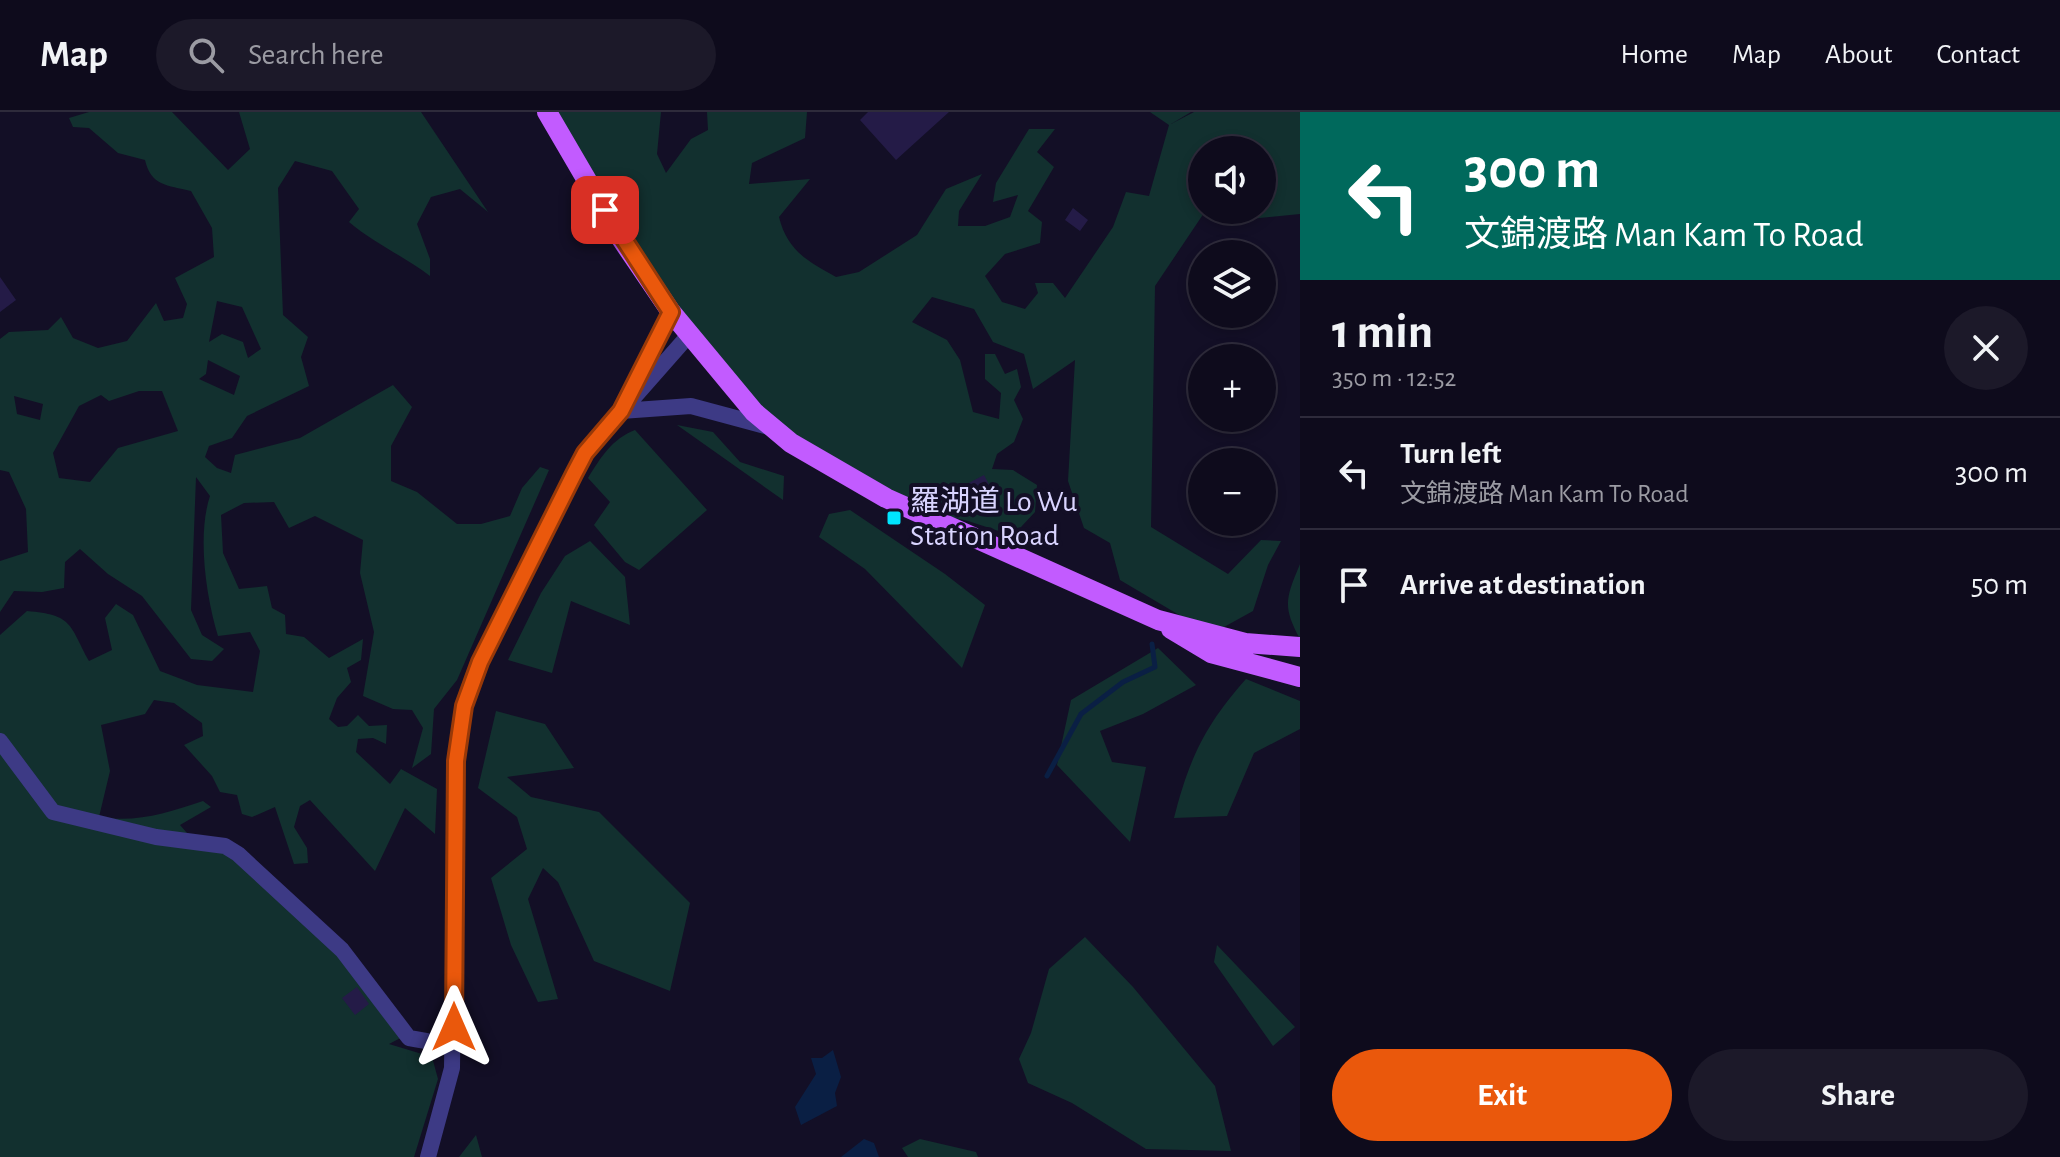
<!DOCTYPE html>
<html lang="en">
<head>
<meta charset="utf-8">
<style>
	body { margin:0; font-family:"Alegreya Sans","Noto Sans SC",sans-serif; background:#1c1929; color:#f1f3f6; height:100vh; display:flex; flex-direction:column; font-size:30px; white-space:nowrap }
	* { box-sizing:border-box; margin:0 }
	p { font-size:26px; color:#9b9ba3 }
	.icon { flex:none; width:44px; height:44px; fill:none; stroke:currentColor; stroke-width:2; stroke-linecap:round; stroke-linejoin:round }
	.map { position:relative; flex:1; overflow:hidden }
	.sheet { display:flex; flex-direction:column; background:#0e0b1c; width:760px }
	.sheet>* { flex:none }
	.banner { background:#00695c; color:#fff; overflow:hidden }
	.buttons { position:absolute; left:1188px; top:24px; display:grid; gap:16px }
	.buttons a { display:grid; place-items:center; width:88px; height:88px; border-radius:50%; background:#0e0b1c; box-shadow:0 4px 12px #0003,0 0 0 2px #2e2b3b; font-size:40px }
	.pin { position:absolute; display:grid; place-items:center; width:68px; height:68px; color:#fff; margin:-34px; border-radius:16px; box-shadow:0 4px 12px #0006 }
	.me { position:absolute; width:88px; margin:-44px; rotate:0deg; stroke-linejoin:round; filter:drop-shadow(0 0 6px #0008) }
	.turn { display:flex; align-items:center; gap:28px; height:168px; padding:0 32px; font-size:36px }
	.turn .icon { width:104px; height:104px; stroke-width:2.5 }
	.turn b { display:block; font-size:56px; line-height:68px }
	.round { display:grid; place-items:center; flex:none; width:84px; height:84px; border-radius:42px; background:#1c1929 }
	.summary { display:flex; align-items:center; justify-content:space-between; height:136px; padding:0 32px }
	h1 { font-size:48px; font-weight:700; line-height:60px }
	.cta { display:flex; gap:16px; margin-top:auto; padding:16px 32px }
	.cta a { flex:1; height:92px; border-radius:48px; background:#ea580c; color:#fff; font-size:32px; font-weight:700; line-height:92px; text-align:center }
	.cta a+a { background:#1c1929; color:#f1f3f6 }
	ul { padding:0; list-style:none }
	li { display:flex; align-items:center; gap:24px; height:112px; padding:0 32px; border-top:2px solid #2e2b3b }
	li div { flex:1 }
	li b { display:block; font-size:30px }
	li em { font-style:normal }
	header { display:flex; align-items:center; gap:48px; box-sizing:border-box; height:112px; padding:0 40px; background:#0e0b1c; border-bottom:2px solid #2e2b3b }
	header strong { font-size:38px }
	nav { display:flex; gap:44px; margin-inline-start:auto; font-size:28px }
	.search { width:560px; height:72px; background:#1c1929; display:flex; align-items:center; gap:20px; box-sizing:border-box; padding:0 28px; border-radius:44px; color:#9b9ba3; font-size:30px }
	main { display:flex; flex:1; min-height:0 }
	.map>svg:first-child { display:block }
	.green { fill:#12302f; fill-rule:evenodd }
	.water { fill:#0a1f44 }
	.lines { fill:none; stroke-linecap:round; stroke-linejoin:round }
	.stream { stroke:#0a1f44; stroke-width:5 }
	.building { fill:#241b47 }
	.minor { stroke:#3d3a85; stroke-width:16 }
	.major { stroke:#c25bff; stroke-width:20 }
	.route-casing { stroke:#983908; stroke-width:20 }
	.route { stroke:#ea580c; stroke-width:14 }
	.poi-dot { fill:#00e5ff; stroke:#130f26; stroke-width:3 }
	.labels { text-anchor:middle; stroke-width:8; stroke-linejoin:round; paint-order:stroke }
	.poi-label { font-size:30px; fill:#d9d4ff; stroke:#130f26; text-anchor:start }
</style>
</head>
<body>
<header>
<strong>Map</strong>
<div class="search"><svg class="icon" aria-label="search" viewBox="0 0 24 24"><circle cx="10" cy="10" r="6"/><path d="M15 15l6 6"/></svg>Search here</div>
<nav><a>Home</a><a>Map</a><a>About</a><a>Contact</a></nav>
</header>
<main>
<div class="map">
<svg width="1300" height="1045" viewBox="0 0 1300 1045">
	<rect width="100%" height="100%" fill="#130f26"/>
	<path class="green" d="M89,0H172L228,58L250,37L239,0H421L488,100L460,77L431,85L417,112L430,147V164C404,144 375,132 349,110L359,97L332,59L295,49L278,76L283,203L308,225L301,245L309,274L247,304L232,326L209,334L205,345L217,356L231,361L235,343L300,326L393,273L412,295L391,334V369L417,380L457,412H481L510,404L522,376L540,355L549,358L457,568L434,597L431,642L412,656L423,616L412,598L393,597L363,584L374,520L360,461L363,428L315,404L289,416L274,390L244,391L221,403L223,441L239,477L267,474L272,496L285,503L286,522L304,525L329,546L363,527L361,548L347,556L351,570L337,586L329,607L338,615L347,614L358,603L369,614L387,613L386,632L373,626L358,627L356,640L390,672L401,657L437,677L435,722L405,696L375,759L310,688L300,694L294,715L307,736L308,751L294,752L275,695L252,705L242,702L237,683L220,680L212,664L184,633L203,624L202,611L174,591L154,588L145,602L101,613L110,659L99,705C137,711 167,701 203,689L211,695L180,713L194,729L238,742L310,806L408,922L389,932L432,945L438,967L414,1045H0V523L27,499C73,503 69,512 89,549L112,538L105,506L116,492L133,503L160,559L197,573L253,580L260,539L250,520L218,524C206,485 197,423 210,384L196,365L191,498L202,523L224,537L212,549L191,547L142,484L108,462L80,437L65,450L64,476L42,480L14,479L0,500V449L28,440L26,397L9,360L0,358V227L9,220L48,218L61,205L73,226L98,236L127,229L156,191L164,209L183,206L187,192L175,166L214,145L212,116L191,79C167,73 151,74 145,48L118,41L89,16L73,15L69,6ZM217,189L242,195L261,237L248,246L243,230L222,222L209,230ZM208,248L240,264L234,283L199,267L206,262ZM139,279H162L178,319L118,336L90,370L59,366L53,341L79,294L101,283L109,289ZM14,284L43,292L40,308L17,302Z
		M556,0H661L657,42L666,61L691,27L708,18L707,0H807L805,26L752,51L749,72L810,67L779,105C787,138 807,149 836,165L859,160L917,123L946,77L982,62L959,99L958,114H985L1010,105L1018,83L993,90L996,71L1029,17H1055L1037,40L1054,55L1028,99L1042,110L1040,131L1005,142L985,164L1002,190L1025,197L1038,181L1035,171H1053L1065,186L1113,115L1126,80L1149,84L1169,13L1150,0H1191L1171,12L1194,0H1300V102L1240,108L1236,98H1262V38H1202V98H1206L1155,174L1151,415L1228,462L1261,428L1281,429L1268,453L1253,499L1224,515L1191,510L1120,468L1110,431L1084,416L1068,369L1075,248L1033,277L1024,242L993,230L974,197L932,185L912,210L947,228L960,248L973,300L999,307L1001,281L985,267V242H995L1005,262L1017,257L1021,275L1014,288L1023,307L1014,330L997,342L992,357L1013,358L1037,373L1035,400L1021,415L1047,429L1045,434L968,409L902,393L801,337L739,283L628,120Z
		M677,313L713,320L740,350L784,364L783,388Z
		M635,318L707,398L639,458L625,450L594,413L610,390L588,366C601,345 612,327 635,318Z
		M850,398L945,462L985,493L962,556L865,457L819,425L829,402Z
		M590,429L625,465L630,513L571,489L552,561L508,548L541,481L565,444Z
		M1300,452V527C1282,494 1286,486 1300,452Z
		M1158,536L1196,573L1143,602L1100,619L1112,650L1146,655L1130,730L1057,653L1071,588Z
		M1246,567L1300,589V617L1254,641L1227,704L1174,706C1189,647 1205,613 1246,567Z
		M496,599L545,612L574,656L507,665L531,685L599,700L690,791L670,879L594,849L558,770L543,756L528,787L558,887L538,890L511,833L491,766L527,737L517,705L478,676Z
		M1085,825L1133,875L1215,974L1231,1039L1146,1037L1072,991L1028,971L1019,947L1031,921L1049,857Z
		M1217,833L1295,915L1273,934L1214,850Z
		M476,1023L482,1045H459Z
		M920,1027L976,1040L978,1045H908L902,1036Z"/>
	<path class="water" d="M833,938L841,965L835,981L837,994L801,1013L795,995L816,962L811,946H822Z
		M864,1027L874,1031L879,1045H841Z"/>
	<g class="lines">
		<path class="stream" d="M1047,664L1081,602L1123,570L1155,555L1152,532"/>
	</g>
	<path class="building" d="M868,0H949L896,48L860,8Z
		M1073,96L1088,108L1080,119L1065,108Z
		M0,165L16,188L0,200Z
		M984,363L994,382L975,392L961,375Z
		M357,875L369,892L355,903L342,886Z"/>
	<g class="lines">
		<path class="minor" d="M626,286L671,200
			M621,299L691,294L769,315
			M0,629L53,700L156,725L225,734L238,742L342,838L409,926L454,934
			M428,1045L452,956L456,649L464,594L479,554L585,341L688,224"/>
		<path class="major" d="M547,0L620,125L671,200L754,300L791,331L886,386L1158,508L1245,531L1300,535
			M1171,517L1211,541L1300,565"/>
	</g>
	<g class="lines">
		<defs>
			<path id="route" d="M454,915L456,649L464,594L480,550L574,362L585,341L621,299L671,200L605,98"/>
		</defs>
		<use href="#route" class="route-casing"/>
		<use href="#route" class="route"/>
	</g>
	<rect class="poi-dot" x="886" y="398" width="16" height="16" rx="4"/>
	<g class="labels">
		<g class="poi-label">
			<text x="910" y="399">羅湖道 Lo Wu<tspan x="910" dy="34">Station Road</tspan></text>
		</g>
	</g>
</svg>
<div class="buttons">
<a><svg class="icon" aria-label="sound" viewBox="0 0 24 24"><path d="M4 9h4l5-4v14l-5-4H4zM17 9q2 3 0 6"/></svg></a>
<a><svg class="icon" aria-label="layers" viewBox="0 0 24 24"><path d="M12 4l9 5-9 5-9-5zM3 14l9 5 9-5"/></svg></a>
<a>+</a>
<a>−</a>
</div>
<div class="pin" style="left:605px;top:98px;background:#d93025"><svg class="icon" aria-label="arrive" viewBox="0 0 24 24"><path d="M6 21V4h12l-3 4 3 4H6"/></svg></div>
<svg class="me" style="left:454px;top:915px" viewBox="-20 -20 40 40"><path d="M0-17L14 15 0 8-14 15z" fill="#ea580c" stroke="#fff" stroke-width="4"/></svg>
</div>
<section class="sheet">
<div class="banner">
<div class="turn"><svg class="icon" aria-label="left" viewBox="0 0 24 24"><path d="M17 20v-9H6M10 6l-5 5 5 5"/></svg><div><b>300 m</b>文錦渡路 Man Kam To Road</div></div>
</div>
<div class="summary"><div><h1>1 min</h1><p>350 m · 12:52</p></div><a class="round"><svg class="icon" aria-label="close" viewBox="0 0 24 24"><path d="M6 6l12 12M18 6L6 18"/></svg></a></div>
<ul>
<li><svg class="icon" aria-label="left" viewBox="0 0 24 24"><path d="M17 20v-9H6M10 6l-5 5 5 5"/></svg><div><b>Turn left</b><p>文錦渡路 Man Kam To Road</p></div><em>300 m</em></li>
<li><svg class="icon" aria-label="arrive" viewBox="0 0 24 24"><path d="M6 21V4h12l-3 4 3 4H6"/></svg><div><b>Arrive at destination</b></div><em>50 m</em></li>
</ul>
<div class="cta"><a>Exit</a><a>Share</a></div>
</section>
</main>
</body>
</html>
